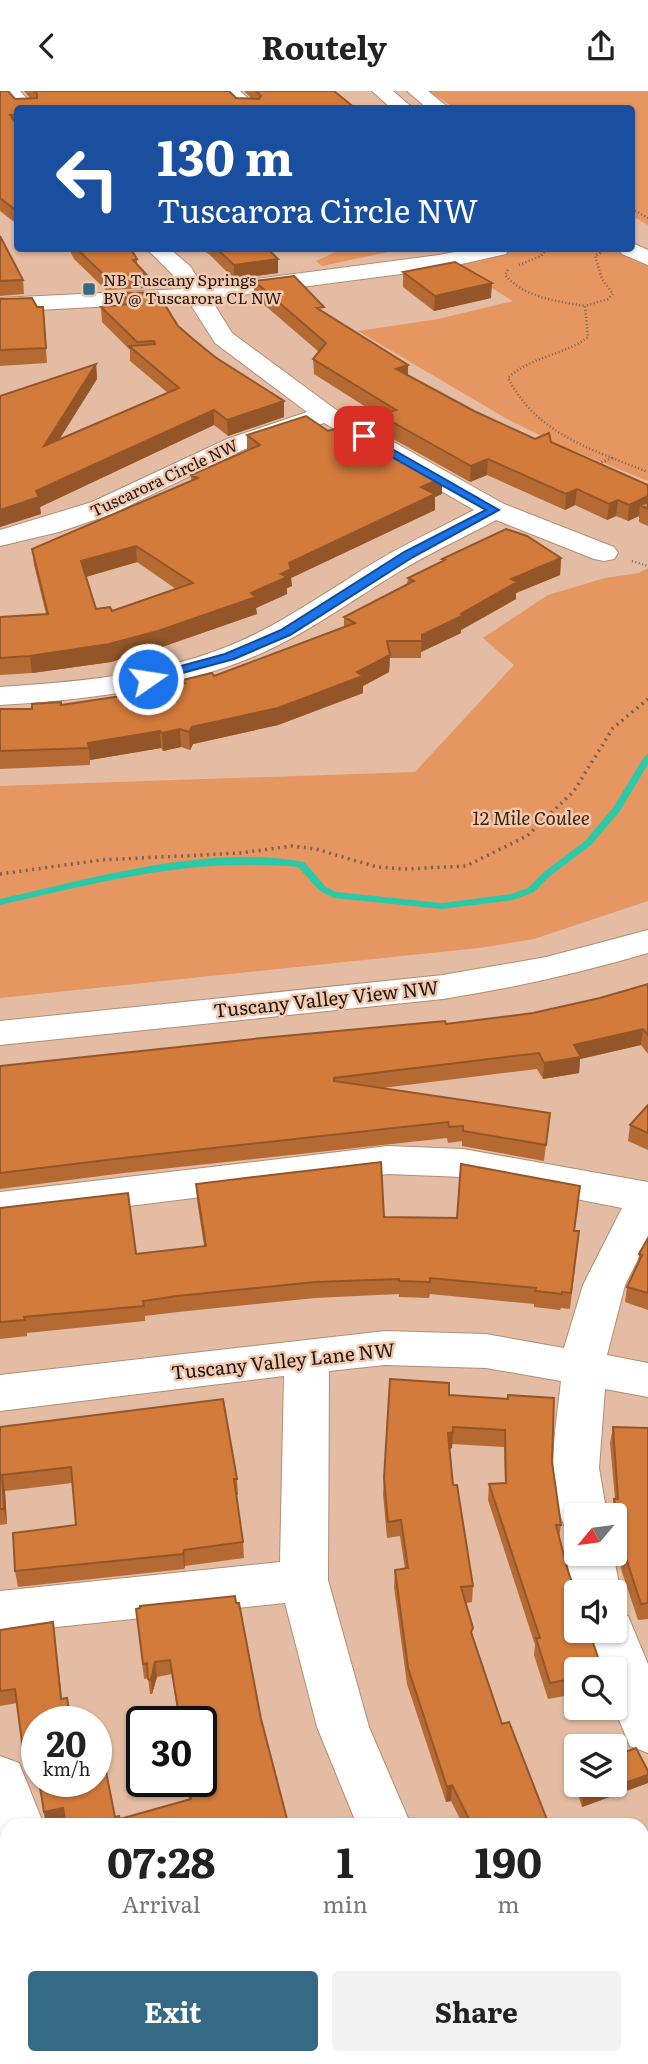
<!DOCTYPE html>
<html lang="en">
<head>
<meta charset="utf-8">
<style>
	body { margin:0; font-family:Literata,serif; background:#f2f2f2; color:#222; height:100vh; display:flex; flex-direction:column; font-size:26px; white-space:nowrap }
	* { box-sizing:border-box; margin:0 }
	p { font-size:23px; color:#767676 }
	.icon { flex:none; width:38px; height:38px; fill:none; stroke:currentColor; stroke-width:2; stroke-linecap:round; stroke-linejoin:round }
	.map { position:relative; flex:1; overflow:hidden }
	.side { position:absolute; left:0px; top:1727px; width:649px; height:247px; display:flex; flex-direction:column; background:#fff; border-radius:21px 21px 0 0; box-shadow:0 2px 5px #0004 }
	.side>* { flex:none }
	.banner { position:absolute; left:14px; top:14px; width:621px; height:147px; border-radius:7px; box-shadow:0 2px 5px #0004; background:#1a4fa0; color:#fff; overflow:hidden }
	.needle { width:46px; rotate:241deg }
	.buttons { position:absolute; left:564px; top:1412px; display:grid; gap:14px }
	.buttons a { display:grid; place-items:center; width:63px; height:63px; border-radius:7px; background:#fff; box-shadow:0 2px 5px #0004; font-size:35px }
	.speed { position:absolute; left:21px; top:1615px; display:flex; gap:14px; font-size:35px; font-weight:700; text-align:center }
	.speed>* { display:grid; place-content:center; width:91px; height:91px; border-radius:50%; background:#fff; box-shadow:0 2px 5px #0004; line-height:1 }
	.speed small { font-size:18px; font-weight:400 }
	.speed .limit { border:4px solid #111; border-radius:10px; background:#fff; color:#111 }
	.pin { position:absolute; display:grid; place-items:center; width:60px; height:60px; color:#fff; margin:-30px; border-radius:14px; box-shadow:0 4px 10px #0006 }
	.me { position:absolute; width:77px; margin:-38px; rotate:77deg; stroke-linejoin:round; filter:drop-shadow(0 0 5px #0008) }
	.turn { display:flex; align-items:center; gap:24px; height:147px; padding:0 28px; font-size:32px }
	.turn .icon { width:91px; height:91px; stroke-width:2.5 }
	.turn b { display:block; font-size:49px; line-height:60px }
	.eta { display:flex; justify-content:space-evenly; align-items:center; height:119px; text-align:center }
	.eta b { font-size:42px; font-weight:700; line-height:49px }
	.cta { display:flex; gap:14px; margin-top:auto; padding:14px 28px }
	.cta a { flex:1; height:80px; border-radius:7px; background:#356a86; color:#fff; font-size:28px; font-weight:700; line-height:80px; text-align:center }
	.cta a+a { background:#f2f2f2; color:#222 }
	header { display:flex; justify-content:space-between; align-items:center; height:91px; padding:0 28px; background:#fff; font-size:32px; font-weight:700 }
	.map>svg:first-child { display:block }
	.green { fill:#e59661 }
	.lines { fill:none; stroke-linecap:round; stroke-linejoin:round }
	.stream { fill:#2bc9a8; fill-rule:evenodd }
	.minor-casing { stroke:#b18c74; stroke-width:2 }
	.path-far1 { stroke:#7b6151; stroke-width:2.5; stroke-dasharray:1 2.5; stroke-linecap:butt }
	.path { stroke:#7b6151; stroke-width:3.5; stroke-dasharray:2 4.5; stroke-linecap:butt }
	.minor { fill:#fff; fill-rule:evenodd }
	.wall { fill:#b56a33; fill-rule:evenodd }
	.shaded-wall { fill:#945629 }
	.building { fill:#d37b3b; stroke:#945629; stroke-width:2; fill-rule:evenodd }
	.route { fill:#1a73e8; stroke:#114b97; stroke-width:2 }
	.poi-dot { fill:#356a86; stroke:#f1c9b0; stroke-width:2.5 }
	.labels { text-anchor:middle; stroke-width:5; stroke-linejoin:round; paint-order:stroke }
	.far-poi-label { font-size:16px; fill:#23150c; stroke:#f1c9b0; text-anchor:start }
	.far-street-label { font-size:16px; fill:#23150c; stroke:#f1c9b0 }
	.park-label { font-size:19px; font-style:italic; fill:#421f04; stroke:#f1c9b0 }
	.street-label { font-size:19px; fill:#23150c; stroke:#f1c9b0 }
</style>
</head>
<body>
<header><svg class="icon" aria-label="back" viewBox="0 0 24 24"><path d="M15 5l-7 7 7 7"/></svg>Routely<svg class="icon" aria-label="share" viewBox="0 0 24 24"><path d="M12 15V3M7 8l5-5 5 5M5 13v7h14v-7"/></svg></header>
<div class="map">
<svg width="648" height="1973" viewBox="0 0 648 1973">
	<rect width="100%" height="100%" fill="#e4bca3"/>
	<path class="green" d="M428,0H648V134L632,125V18L455,17Z
		M342,158H402L322,175L316,170Z
		M513,158H617L648,174V390L562,355L507,328L358,240L438,228L513,210L452,172Z
		M648,477V810L534,848L479,857L0,907V695L415,681L514,574L483,547L548,504L605,487L639,482Z"/>
	<g class="lines">
		<path class="stream" d="M648,663V673L620,720L591,754L550,785L534,801L513,809L442,818L334,807L320,800L298,776C193,766 101,791 0,814V808C92,787 210,753 304,771L326,796L336,801L442,812L511,803L528,797L544,781L585,750L613,717L644,666Z"/>
		<defs>
			<path id="minor" d="M0,0H20L36,18L18,19Z
				M220,0H240L259,18H238Z
				M372,0H393L414,18H392Z
				M407,0H428L450,18H428Z
				M632,152L648,159V174L622,163L619,158H632Z
				M147,158H170L190,175L203,195L439,164L470,158H509L506,163L439,178L211,208L232,242L335,318L504,413L614,456L618,462L614,468L604,470L594,468L496,429C463,447 429,462 397,482C346,513 297,550 240,571C163,600 81,609 0,614V596C74,591 151,585 221,558C277,537 324,502 375,471C407,452 441,436 474,419L324,332L245,358L112,423L59,441L0,455V439L92,411L227,348L307,321L215,252L189,211L0,221V207L182,198L173,184Z
				M648,839V862C581,882 512,897 443,908L0,954V930L443,884L546,866Z
				M388,1055L463,1058L648,1091V1148L625,1194L607,1264L648,1272V1306L605,1298L599,1377L607,1424H576V1441L566,1438C544,1393 556,1338 561,1290L486,1277L385,1274L329,1280L328,1489L369,1636L411,1734H357L317,1636L285,1512L0,1542V1500L280,1471L284,1285L0,1320V1284L385,1240L486,1243L564,1257L583,1194L622,1117L463,1086L388,1083L0,1131V1101Z
				M576,1447V1463H613L621,1502L614,1517V1502H576V1509L565,1463L572,1449Z
				M614,1520L628,1525L648,1573V1662L630,1655L614,1617V1578H600L585,1540H614Z
				M0,1665L19,1672L44,1734H7V1755L0,1752Z
				M77,1967H136L138,1973H79Z
				M469,1967H528L530,1973H471Z"/>
		</defs>
		<use href="#minor" class="minor-casing"/>
		<path class="path-far1" d="M632,118L648,127
			M519,174L541,165L546,159L544,158
			M508,179L505,184C525,207 557,210 585,215
			M612,367L648,381
			M595,374L612,367C567,349 531,331 508,287C531,265 563,265 588,246L585,215L608,208L613,203L602,188L595,165L602,161
			M632,470L648,475"/>
		<path class="path" d="M0,783L101,769L240,762L292,755L316,758L377,776L404,778L466,775L527,745L574,700L613,637L648,608"/>
		<use href="#minor" class="minor"/>
	</g>
	<path class="wall" d="M0,0L15,8L30,7L24,0H229L236,7H251L244,0H334L356,18H18V134L0,120Z
		M0,145L23,189L24,203L0,205Z
		M69,158H131L137,168V173L146,183L147,197L106,199L74,168Z
		M201,158H268L278,182L234,188L209,163Z
		M403,181L491,207L434,220L403,196Z
		M254,190L324,221L408,284L474,320L535,348L551,351L648,394V435L639,431V425L628,430L616,425L607,429L575,414L565,419L487,384L470,391L379,340L380,325L314,283L313,268L319,261L254,205Z
		M121,202L178,235L284,326L228,345L214,334L40,416L41,423L0,436L96,273L97,288L59,349L168,302L130,270V259L102,231L101,216L122,214Z
		M0,208L37,216H43L47,272L0,275Z
		M328,340L442,403L435,406V419L291,487L292,495L287,497V503L256,517L257,523L159,557L111,571L32,582L0,584V526L46,523L34,474L32,458L191,390V384L247,360V344ZM137,471L176,498L112,520L96,518L86,486Z
		M561,467L560,484L516,502V508L461,539V542L421,561V567H390L389,581L363,595V602L278,634L193,653L190,659L181,656L163,660L161,657L90,669V674L0,678V618H32L61,614L135,603L183,592V589L214,585L344,536V526L407,493L408,487L442,471V468Z
		M648,893V963L641,954L580,968L579,982L543,988L537,978L382,997L550,1022L544,1070L462,1055V1050L448,1052L447,1047L124,1082L0,1098V975L446,933L533,922L600,907Z
		M648,1014V1059L628,1050L630,1034Z
		M196,1093L384,1126L579,1140L570,1218L561,1217L560,1219L534,1216V1213L430,1203L429,1207L399,1206V1203L315,1207L178,1221L145,1225V1230L27,1242V1245L0,1248V1117L136,1163L204,1155L197,1109Z
		M648,1147V1219L625,1211L627,1196L638,1173L639,1163Z
		M449,1304L508,1308L552,1371L561,1434L559,1447L576,1578V1603L548,1608L534,1564L535,1554L488,1409L489,1393L505,1392L504,1356L452,1353V1357L450,1358L453,1394L473,1495L472,1511L466,1512L473,1546L502,1633L549,1734H463L451,1710L446,1711L407,1593L394,1496L395,1479L405,1478L400,1445L387,1447L383,1403L384,1387Z
		M0,1336L237,1388L238,1404H236L243,1451L244,1467L185,1475L184,1478L18,1496L15,1480L76,1434L72,1392L5,1400L7,1433L0,1434Z
		M613,1336L648,1337V1528L638,1529L622,1481L614,1441V1424H611L614,1408H615L610,1352Z
		M136,1518L261,1628L288,1734H66L65,1732L54,1734H46L39,1690L120,1728L189,1709L185,1690H201V1631H179L172,1583L157,1586L152,1603H150L148,1587L144,1588Z
		M0,1539L55,1546L62,1608L36,1672L25,1674L17,1612L0,1615Z
		M576,1678V1694L648,1692L582,1716L573,1688L574,1679Z
		M0,1795L7,1967L76,1973H7L0,1958Z
		M146,1967H395L398,1973H148Z
		M608,1967H642L648,1973H612Z"/>
	<path class="shaded-wall" d="M18,23V37L10,24Z
		M278,168V182L234,188V174Z
		M492,192L491,207L434,220L435,205Z
		M96,273L97,288L45,371L44,355Z
		M408,274V290L396,278Z
		M284,310V326L228,345L227,329Z
		M214,319V334L40,416L41,423L0,436V419L36,400Z
		M488,368L487,384L470,391L471,375Z
		M442,387V403L435,406V419L291,487L292,495L287,497V503L256,517L257,523L159,557L111,571L32,582L30,565L251,502L281,483L289,472L421,396Z
		M577,398L575,414L565,419L566,403Z
		M648,405V418L640,414L639,425L628,430L629,414Z
		M618,409L616,425L607,429L609,413Z
		M136,455L137,471L82,487L81,470Z
		M561,467L560,484L516,502V508L461,539V542L421,561L422,544L461,523L511,488Z
		M390,564L389,581L363,595V602L278,634L193,653L190,659L189,641L192,636L357,581Z
		M180,638L181,656L163,660L162,642Z
		M160,640L161,657L90,669L88,652Z
		M643,938L641,954L580,968L579,982L543,988L544,972L574,954Z
		M453,1341L452,1357L447,1358L448,1342Z
		M2,1384L5,1400L7,1433L4,1418Z
		M184,1459L185,1475L184,1478L183,1463Z
		M155,1571L157,1586L152,1603L151,1589Z
		M34,1657L36,1672L25,1674L23,1659Z
		M648,1684V1692L582,1716L583,1706Z
		M452,1694L451,1710L446,1711L447,1696Z
		M63,1717L65,1732L54,1734H46L44,1721Z
		M287,1728L288,1734H264Z
		M648,1964V1973H634Z"/>
	<path class="building" d="M0,0H8L15,8L37,7V3L34,0H229L236,7L259,8L261,5L256,0H334L356,18H74L73,16L62,18H18V23L10,24L18,35V121L0,107Z
		M0,145L23,189L0,190Z
		M77,158H131L137,168L133,169L146,183L105,185Z
		M217,158H268L278,168L234,174Z
		M455,171L492,192L435,205L403,181Z
		M294,185L324,216L317,217L408,274L396,278L474,320L535,348L549,342L551,351L648,394V405L629,414L618,409L609,413L577,398L566,403L488,368L471,375L380,324L396,319L313,268L326,252L254,190Z
		M157,201L178,235L193,248L215,266L284,310L227,329L214,319L36,400L39,406L0,419V305L96,273L44,355L179,297L129,255L155,253L154,250L137,251L101,216L131,213L121,202Z
		M32,207L37,216H43L46,257L0,259V208Z
		M306,325L328,340L349,334L442,387L421,396L435,403L289,472L291,478L281,483L287,486L251,502L256,506L158,540L109,553L30,565L0,567V526L48,523L32,458L198,387L191,384L260,354L247,344ZM136,455L193,492L112,520L110,516L96,518L81,470Z
		M648,411V418L640,414Z
		M506,438L527,445L561,467L511,488L517,491L461,523L462,525L422,544V550H387L390,564L357,581L363,585L278,617L192,636L189,641L180,638L162,642L160,640L88,652L89,657L0,660V618H32V613L61,611V614L135,603L185,592L183,589L212,582L214,585L355,532L344,526L414,490L408,487L445,469L442,468Z
		M648,893V944L643,938L574,954L581,966L544,972L539,962L334,987V990L550,1022L546,1054L463,1040V1035L449,1036L448,1031L123,1067L0,1082V975L262,947L445,930L446,933L533,922L600,907Z
		M648,1014V1042L630,1034Z
		M381,1071L384,1126L457,1127L461,1073L580,1095L574,1140H579L571,1202L562,1201V1203L535,1200L536,1197L430,1187V1191L399,1190V1188L315,1191L177,1205L143,1210L144,1215L24,1226L25,1229L0,1231V1117L128,1102L136,1163L206,1155L196,1093Z
		M648,1147V1202L627,1196L642,1164L639,1163Z
		M390,1288L449,1292V1304L508,1308V1304L554,1307L552,1371L561,1434H556L568,1480L576,1503V1540H589L602,1578H576V1587L550,1592L536,1547H540L489,1393L506,1392L505,1339L453,1336V1341L448,1342L453,1394H457L473,1495L461,1496L473,1537L471,1541L502,1633L509,1631L549,1734H472L452,1694L447,1696L408,1577L395,1479L408,1477L401,1429L388,1431L384,1387Z
		M223,1308L237,1388H234L243,1451L184,1459L183,1463L15,1480L13,1442L76,1434L71,1376L2,1384L4,1418H0V1336Z
		M613,1336L648,1337V1512L641,1513L625,1464L614,1408H618Z
		M235,1505L236,1512H239L261,1628L287,1728L264,1734H66L63,1717L44,1721L39,1690H96V1651L100,1650L115,1726L119,1725L120,1728L191,1708L187,1690H201V1631H180L170,1569L155,1571L151,1589L148,1588L147,1572L143,1573L136,1518L140,1517V1515Z
		M53,1531L61,1608L67,1607L71,1631H37V1676L34,1657L23,1659L15,1598L0,1600V1539Z
		M636,1657L648,1680V1684L583,1706L579,1694H614V1665Z
		M0,1795L3,1803L7,1802V1967L0,1950Z
		M642,1858L648,1866V1964L634,1973H625L621,1967H642Z
		M7,1967H73L76,1973H10Z
		M149,1967H395L398,1973H152Z"/>
	<path class="route" d="M364,342L499,419L413,466L290,544L234,568L153,590H144V585L225,563L281,539L404,461L486,419L360,348L358,345Z"/>
	<rect class="poi-dot" x="82" y="191" width="14" height="14" rx="3.5"/>
	<g class="labels">
		<g class="far-poi-label">
			<text x="103" y="195">NB Tuscany Springs<tspan x="103" dy="18">BV @ Tuscarora CL NW</tspan></text>
		</g>
		<g class="far-street-label">
			<text transform="translate(164 387) rotate(-25)" y="6">Tuscarora Circle NW</text>
		</g>
		<g class="park-label">
			<text x="531" y="734">12 Mile Coulee</text>
		</g>
		<g class="street-label">
			<text transform="translate(326 908) rotate(-6)" y="7">Tuscany Valley View NW</text>
			<text transform="translate(283 1270) rotate(-6)" y="7">Tuscany Valley Lane NW</text>
		</g>
	</g>
</svg>
<div class="buttons">
<a><svg class="needle" viewBox="-14 -14 28 28"><path d="M0-13l5 13h-10z" fill="#e53935"/><path d="M0 13l5-13h-10z" fill="#767676"/></svg></a>
<a><svg class="icon" aria-label="sound" viewBox="0 0 24 24"><path d="M4 9h4l5-4v14l-5-4H4zM17 9q2 3 0 6"/></svg></a>
<a><svg class="icon" aria-label="search" viewBox="0 0 24 24"><circle cx="10" cy="10" r="6"/><path d="M15 15l6 6"/></svg></a>
<a><svg class="icon" aria-label="layers" viewBox="0 0 24 24"><path d="M12 4l9 5-9 5-9-5zM3 14l9 5 9-5"/></svg></a>
</div>
<div class="speed"><div>20<small>km/h</small></div><div class="limit">30</div></div>
<div class="pin" style="left:364px;top:345px;background:#d93025"><svg class="icon" aria-label="arrive" viewBox="0 0 24 24"><path d="M6 21V4h12l-3 4 3 4H6"/></svg></div>
<svg class="me" style="left:148px;top:588px" viewBox="-20 -20 40 40"><circle r="17" fill="#1a73e8" stroke="#fff" stroke-width="3"/><path d="M0-11L8 9 0 5-8 9z" fill="#fff"/></svg>
<div class="banner">
<div class="turn"><svg class="icon" aria-label="left" viewBox="0 0 24 24"><path d="M17 20v-9H6M10 6l-5 5 5 5"/></svg><div><b>130 m</b>Tuscarora Circle NW</div></div>
</div>
<section class="side">
<div class="eta">
<div><b>07:28</b><p>Arrival</p></div>
<div><b>1</b><p>min</p></div>
<div><b>190</b><p>m</p></div>
</div>
<div class="cta"><a>Exit</a><a>Share</a></div>
</section>
</div>
</body>
</html>
